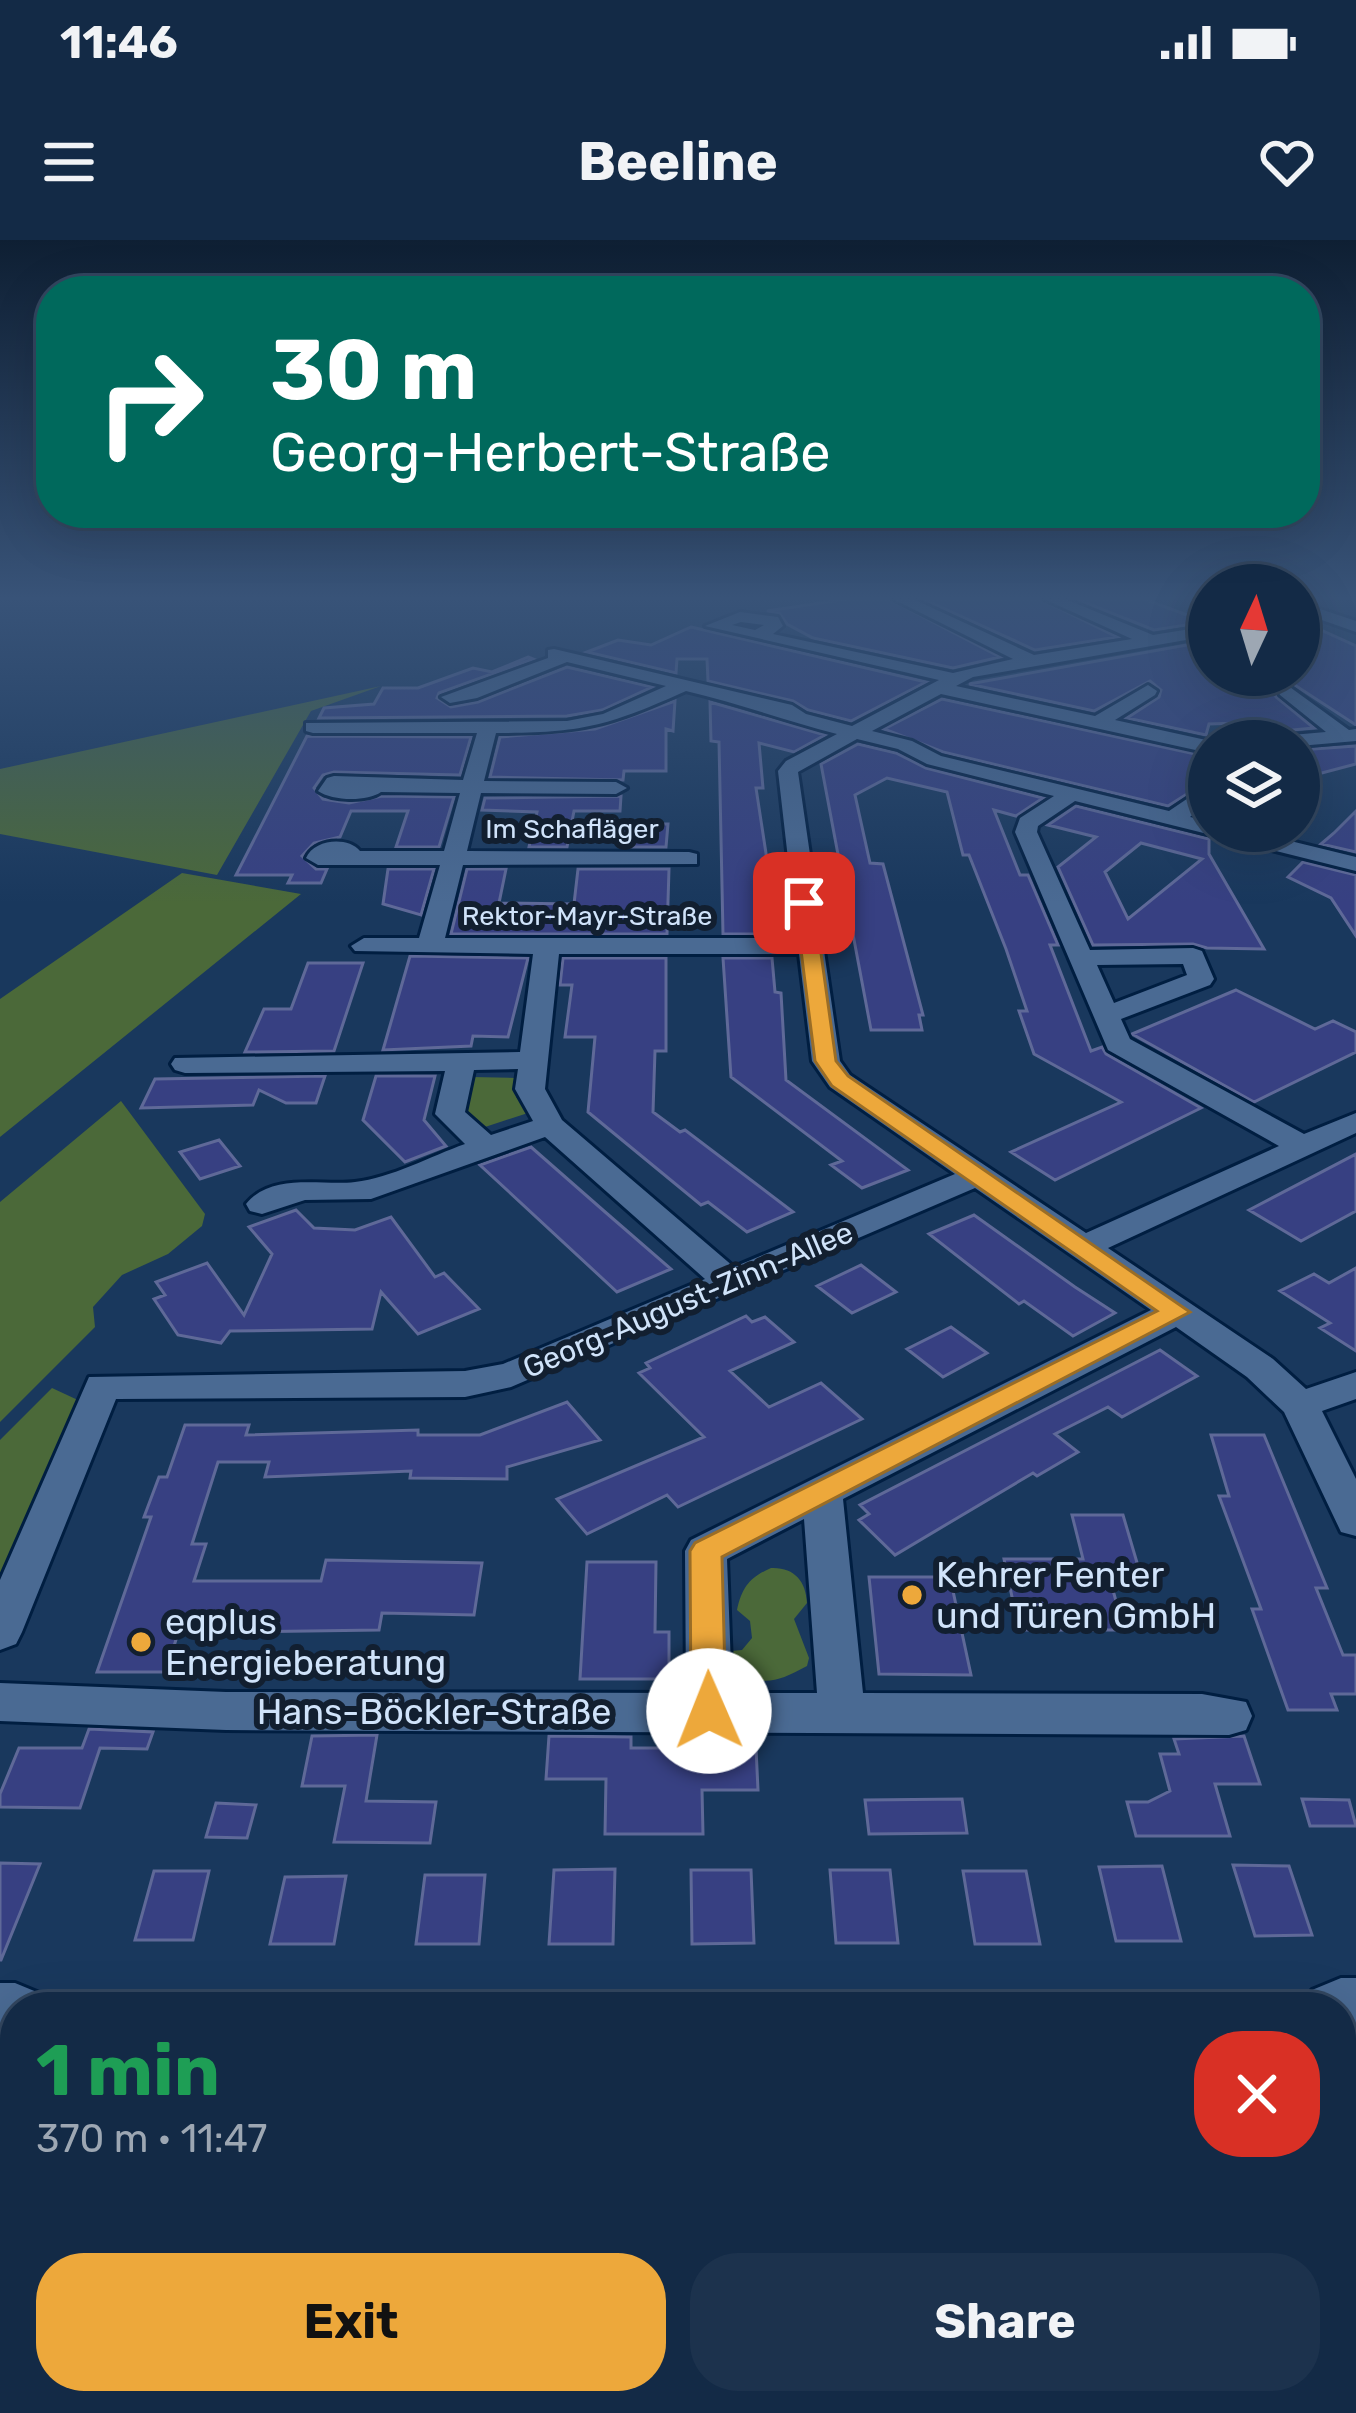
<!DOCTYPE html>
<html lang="en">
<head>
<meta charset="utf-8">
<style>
	body { margin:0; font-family:Rubik,sans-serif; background:#1c324d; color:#f1f3f6; height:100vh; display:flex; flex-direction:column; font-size:45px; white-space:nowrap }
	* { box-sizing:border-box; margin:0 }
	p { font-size:39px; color:#9da7b3 }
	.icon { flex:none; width:66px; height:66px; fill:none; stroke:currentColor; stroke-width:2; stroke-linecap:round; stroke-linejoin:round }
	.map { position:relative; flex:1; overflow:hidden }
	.details { position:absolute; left:0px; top:1752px; width:1356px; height:423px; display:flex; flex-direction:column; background:#132a46; border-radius:48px 48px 0 0; box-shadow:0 12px 48px #0002,0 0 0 3px #32465f }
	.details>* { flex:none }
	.guide { position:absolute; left:36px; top:36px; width:1284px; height:252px; border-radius:48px; box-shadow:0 12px 48px #0002,0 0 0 3px #32465f; background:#00695c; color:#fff; overflow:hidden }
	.needle { width:78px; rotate:4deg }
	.controls { position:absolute; left:1188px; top:324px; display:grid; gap:24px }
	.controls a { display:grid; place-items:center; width:132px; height:132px; border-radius:50%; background:#132a46; box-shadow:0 12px 48px #0002,0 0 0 3px #32465f; font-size:60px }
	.pin { position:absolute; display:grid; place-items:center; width:102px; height:102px; color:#fff; margin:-51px; border-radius:24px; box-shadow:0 6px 18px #0006 }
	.me { position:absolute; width:132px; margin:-66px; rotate:359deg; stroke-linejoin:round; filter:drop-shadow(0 0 9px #0008) }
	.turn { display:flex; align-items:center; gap:42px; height:252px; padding:0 36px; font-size:54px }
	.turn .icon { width:156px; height:156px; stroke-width:2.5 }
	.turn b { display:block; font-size:84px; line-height:102px }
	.round { display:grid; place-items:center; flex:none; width:126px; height:126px; border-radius:48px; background:#1c324d }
	.overview { display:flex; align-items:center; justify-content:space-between; height:204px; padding:0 36px }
	h1 { font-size:72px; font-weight:700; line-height:90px; color:#1e9e55 }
	.action { display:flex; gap:24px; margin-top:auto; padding:24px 36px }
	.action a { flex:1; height:138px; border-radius:48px; background:#eda83b; color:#111; font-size:48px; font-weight:700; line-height:138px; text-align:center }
	.action a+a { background:#1c324d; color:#f1f3f6 }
	.status { display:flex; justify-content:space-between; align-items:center; height:84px; padding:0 60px; background:#132a46; direction:ltr }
	.status svg { height:33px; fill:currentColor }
	header { display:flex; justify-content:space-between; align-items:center; height:156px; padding:0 36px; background:#132a46; font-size:54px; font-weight:700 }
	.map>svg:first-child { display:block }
	.green { fill:#4b6939 }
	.building { fill:#374082; stroke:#5f6998; stroke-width:3; fill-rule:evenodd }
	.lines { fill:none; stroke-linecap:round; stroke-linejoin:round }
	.street-casing { stroke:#001e41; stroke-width:6 }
	.secondary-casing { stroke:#001e41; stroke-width:6 }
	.street { fill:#4a6a93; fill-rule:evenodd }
	.secondary { fill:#4a6a93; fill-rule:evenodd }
	.route { fill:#eda83b; stroke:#9a6d26; stroke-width:3 }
	.poi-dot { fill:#eda83b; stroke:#121f30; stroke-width:4.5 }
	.labels { text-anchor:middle; stroke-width:12; stroke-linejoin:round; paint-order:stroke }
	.far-street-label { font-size:27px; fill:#d0e3fa; stroke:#121f30 }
	.street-label { font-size:30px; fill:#d0e3fa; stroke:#121f30 }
	.near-poi-label { font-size:36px; fill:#d0e3fa; stroke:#121f30; text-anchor:start }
	.near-street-label { font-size:36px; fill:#d0e3fa; stroke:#121f30 }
</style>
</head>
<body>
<div class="status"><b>11:46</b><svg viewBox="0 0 49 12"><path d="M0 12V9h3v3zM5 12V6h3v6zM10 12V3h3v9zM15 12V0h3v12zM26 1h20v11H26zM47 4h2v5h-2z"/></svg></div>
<header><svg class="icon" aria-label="menu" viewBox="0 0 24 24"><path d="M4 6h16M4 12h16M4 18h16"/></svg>Beeline<svg class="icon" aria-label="heart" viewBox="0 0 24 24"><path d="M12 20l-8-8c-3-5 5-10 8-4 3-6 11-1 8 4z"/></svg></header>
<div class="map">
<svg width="1356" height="2173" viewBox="0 0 1356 2173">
	<rect width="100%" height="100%" fill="#19385d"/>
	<path class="green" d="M381,446L311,471L217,635L0,594V529Z
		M182,633L301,654L0,897V759Z
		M471,837L518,838L516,857L531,872L479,889L463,873Z
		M121,861L205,974L202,986L168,1014L122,1035L93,1067L95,1087L0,1182V962Z
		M52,1148L80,1161L0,1342V1200Z
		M771,1328C794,1327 806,1341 807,1363L794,1379L809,1418L807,1426C774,1444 761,1447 728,1427L731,1411L742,1410L752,1398L750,1381L737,1370C742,1347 750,1337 771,1328Z"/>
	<path class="building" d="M847,359H889L1000,417L953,428L813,398L787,384L779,373L767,371Z
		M923,359H1040L1117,397L1035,410Z
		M1076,359H1144L1206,382L1154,390Z
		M1299,380L1356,406V485L1287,440L1274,450L1276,457L1314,488L1282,491L1270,482L1209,484L1206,495L1127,478L1159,457L1161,450L1150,441L1094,471L969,444L1209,401V435H1299Z
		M691,387L704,390L926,442L851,481L808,470L793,461L708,441L707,419H677L676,433L587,412L618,400L651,405Z
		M528,417L533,419L439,453L437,458L451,467L478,462L567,427L652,447L602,470L567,476L319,478L324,468L374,464L383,448H418L473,428L492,432Z
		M942,459L1209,517V540L1168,566L943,512L884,489Z
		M675,461L673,491L666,489V531H624L623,540L490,537L500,497L595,489Z
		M710,462L825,495L794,512L759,503L763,548H756L769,633L771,694H723L719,502L711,501Z
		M307,496L471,497L460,535L334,532L323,535L314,548L323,559L349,563L382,556L454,557L439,607H396L408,571H351L340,597L314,603L302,616L316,629H327L321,643H288L292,635H236Z
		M858,504L896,513L926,528L1043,558L1016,576L994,570L1020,635H1028L1058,705H1050L1091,811L1102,807L1106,814L1201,868L1055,940L1011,912L1121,862L1034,814L1019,771H1027L1006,709L969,615H963L947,552L887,538L855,555L870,623L883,624L923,775H919L922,790H871L821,524Z
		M1356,506V524L1299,539V510Z
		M621,556L620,571H574L567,607H529L537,572L482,570L485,558Z
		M1076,566L1209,599V614L1264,709L1207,708L1193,704L1093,705L1058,627L1096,597L1048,585ZM1141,603L1202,619L1128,679L1105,632Z
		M1356,571V612L1321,604L1334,593Z
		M624,584H668L666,607H621Z
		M1303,622L1356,635V696L1331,658L1288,637Z
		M388,629H434L421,675L383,664Z
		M467,629H506L499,663L574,664L578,629H669L667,694H451Z
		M410,716L528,718L508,797L473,796L471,806L383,810Z
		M563,718H666V811H655L653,872L680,892L685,890L793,972L747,992L708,962L701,965L588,872L595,797H565L572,745H560Z
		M723,718H772L775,752L781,753L786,840L908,930L862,948L831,925L842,921L731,837Z
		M308,723H363L334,811L245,812L264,769H291Z
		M1236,750L1315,789L1333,781L1356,792V812L1254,862L1132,794Z
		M325,836L316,863H286L259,850L253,865L141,868L155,839Z
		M376,836H435L424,880L446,906L405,922L363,880Z
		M219,900L240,926L200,939L180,912Z
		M531,907L604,971L671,1029L617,1052L480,925Z
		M1356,914V971L1301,1001L1249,970Z
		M296,970L314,988L355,990L391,977L435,1037L444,1033L479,1069L418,1094L381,1052L372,1089L230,1091L221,1103L178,1095L154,1059L165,1055L156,1042L207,1023L244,1075L272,1014L249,987Z
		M974,975L1075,1047L1115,1073L1073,1096L1024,1061L1019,1064L929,994Z
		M861,1025L896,1052L852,1073L817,1046Z
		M1356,1028V1111L1320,1088L1330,1083L1280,1051L1314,1034L1329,1043Z
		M746,1076L752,1082L765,1077L794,1102L730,1131L769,1167L821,1143L862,1179L678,1267L667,1255L587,1294L557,1259L704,1197L639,1133L650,1128L646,1123Z
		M951,1087L987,1113L943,1137L907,1109Z
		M1160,1110L1197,1136L1122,1177L1108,1167L1055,1194L1078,1212L1037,1236L1033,1233L895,1315L859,1280L869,1274L860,1265Z
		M567,1162L600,1200L507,1227V1239L410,1238L411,1231L265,1237L269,1222H218L192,1304H206L194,1341H321L326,1320L482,1323L474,1375L382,1373L379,1390L178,1393L166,1432H97L151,1277H144L159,1237H167L185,1185H249L246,1195L418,1190V1195H480Z
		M1211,1195H1264L1327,1348H1316L1343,1415H1356V1454H1331L1337,1470H1288L1252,1369H1261L1219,1256H1229Z
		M1072,1275H1123L1143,1343H1111L1124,1390H1019L1004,1319H1083Z
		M587,1322H656L655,1392H669V1439H580Z
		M869,1337H950L971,1435L879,1434Z
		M89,1489L153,1492L147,1509L100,1508L80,1568L0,1567V1554L19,1508H82Z
		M377,1495L366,1561L436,1562L430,1603L334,1602L345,1546H302L312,1496Z
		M549,1496L631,1497V1508H756L758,1550H702L703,1594H605L606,1539H546Z
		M1244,1496L1260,1544H1215L1230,1596H1136L1127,1562H1148L1170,1551L1160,1514H1179L1174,1499Z
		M962,1559L967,1593L869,1594L865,1560Z
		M1302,1559L1349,1560L1356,1586H1310Z
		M216,1563L256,1565L247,1598L206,1597Z
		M0,1623L40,1624L1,1720H0Z
		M1233,1625L1289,1626L1312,1695L1255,1696Z
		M1162,1626L1181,1701H1116L1099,1627Z
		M615,1629L613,1704H549L554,1630Z
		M691,1630H751L754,1703L692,1704Z
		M830,1630H890L898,1703H836Z
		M154,1631H209L193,1700H135Z
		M963,1631H1026L1040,1704H975Z
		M425,1635H485L479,1704H416Z
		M346,1636L334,1704H270L285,1637Z"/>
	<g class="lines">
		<defs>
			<path id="street" d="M893,359H913L1034,415L1132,399L1044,359H1065L1153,395L1209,386V396L973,437L956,446L1095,476L1148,445L1157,451L1155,455L1115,480L1206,500L1235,488L1280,496L1326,492L1280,455L1278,451L1287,445L1349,490L1356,489V501L1299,506V501H1209V513L941,454L872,491L912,501L941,516L1169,571L1209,544V561L1190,577L1209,581V591H1250L1356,617V631L1075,561L1038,586L1037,592L1090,710L1193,708L1202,711L1214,739L1210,745L1121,779L1130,799L1304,894L1356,873V893L1108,1008L1273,1119L1306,1149L1356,1132V1159L1322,1171L1356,1239V1296L1341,1292L1284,1172L1247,1137L1176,1087L843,1259L863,1453L1202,1454L1246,1462L1252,1476L1246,1490L1229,1495L226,1490L0,1481V1443L226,1452L686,1453L685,1311L691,1300L1151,1070L975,948L511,1147L465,1157L116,1159L22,1392L16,1404L0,1410V1340L89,1137L465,1131L503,1124L705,1039L545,897L371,959L305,960L262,974L250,971L246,964C272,932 321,946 355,942C391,938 431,916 465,904L435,874L445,831L185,833L175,830L171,824L175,818L520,812L533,714L355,711L351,706L364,698H419L440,625H318L306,618C314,599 348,596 360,611H444L460,553L381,552C367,562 332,561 318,551L327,538L334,536L463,540L477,493H313L306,491V483L567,481L603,474L666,446L567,422L477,458L450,463L441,457L548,418V410L554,409L792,465L806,474L852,486L939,440L705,386L740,372L778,377L783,386L773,394L953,433L1013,419ZM741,382L764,385L755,390L732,385ZM686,451C738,463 786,481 837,494L786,521L778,531L797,698H445L463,625L697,624V614L689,612L467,611L481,553L616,554L627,548L616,542L484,541L496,493C582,493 608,486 686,451ZM857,499L898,509L927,524L1054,556L1020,578L1015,592L1108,810L1279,906L1086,993L850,835L840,821L798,532ZM559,714H799L812,821L830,847L955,934L734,1027L562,880L545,849ZM1183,724L1187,735L1114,763L1097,725ZM518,829L515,849L533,881L491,895L465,872L474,830ZM804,1279L817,1453H732L727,1319Z
				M1299,362L1356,381V392L1299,372Z"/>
			<path id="secondary" d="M1341,1738H1356V1891H1341V1767H1305L1312,1750Z
				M0,1743H15L44,1755L49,1767H15V1904H0Z"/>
		</defs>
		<use href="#street" class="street-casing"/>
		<use href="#secondary" class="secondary-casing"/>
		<use href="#street" class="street"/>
		<use href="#secondary" class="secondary"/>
	</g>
	<linearGradient id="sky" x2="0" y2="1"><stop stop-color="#0e1f33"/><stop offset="0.54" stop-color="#385378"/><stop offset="1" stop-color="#385378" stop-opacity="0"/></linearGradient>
	<rect width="1356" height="663" fill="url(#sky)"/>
	<path class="route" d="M804,657L814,663L836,821L848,836L1190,1072L722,1317L726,1471L721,1482L709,1486L696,1482L691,1471L690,1311L695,1303L1157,1071L832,846L815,821L795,663Z"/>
	<g class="poi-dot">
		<circle cx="912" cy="1355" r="12"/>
		<circle cx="141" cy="1402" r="12"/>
	</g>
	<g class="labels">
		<g class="far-street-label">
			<text x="572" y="598">Im Schafläger</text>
			<text x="587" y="685">Rektor-Mayr-Straße</text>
		</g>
		<g class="street-label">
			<text transform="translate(688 1060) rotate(-23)" y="10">Georg-August-Zinn-Allee</text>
		</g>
		<g class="near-poi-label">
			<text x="936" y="1347">Kehrer Fenter<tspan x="936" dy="41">und Türen GmbH</tspan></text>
			<text x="165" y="1394">eqplus<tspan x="165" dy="41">Energieberatung</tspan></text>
		</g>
		<g class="near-street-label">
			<text x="434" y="1484">Hans-Böckler-Straße</text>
		</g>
	</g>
</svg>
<div class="controls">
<a><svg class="needle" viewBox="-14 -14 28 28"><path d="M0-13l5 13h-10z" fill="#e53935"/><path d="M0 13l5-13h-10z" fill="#9da7b3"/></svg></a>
<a><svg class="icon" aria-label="layers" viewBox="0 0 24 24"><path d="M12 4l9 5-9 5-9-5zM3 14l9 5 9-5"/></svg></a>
</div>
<div class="pin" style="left:804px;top:663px;background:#d93025"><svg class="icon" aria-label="arrive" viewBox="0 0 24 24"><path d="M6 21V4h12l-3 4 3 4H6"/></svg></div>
<svg class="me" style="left:709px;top:1471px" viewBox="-20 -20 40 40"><circle r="19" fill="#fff"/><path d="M0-13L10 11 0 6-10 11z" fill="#eda83b"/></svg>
<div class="guide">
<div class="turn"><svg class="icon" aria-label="right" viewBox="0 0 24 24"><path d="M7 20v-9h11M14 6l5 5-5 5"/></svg><div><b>30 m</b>Georg-Herbert-Straße</div></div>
</div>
<section class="details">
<div class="overview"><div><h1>1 min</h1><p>370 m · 11:47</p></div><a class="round" style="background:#d93025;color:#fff"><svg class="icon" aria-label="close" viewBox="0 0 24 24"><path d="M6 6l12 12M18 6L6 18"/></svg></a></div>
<div class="action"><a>Exit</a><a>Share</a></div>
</section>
</div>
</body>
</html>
